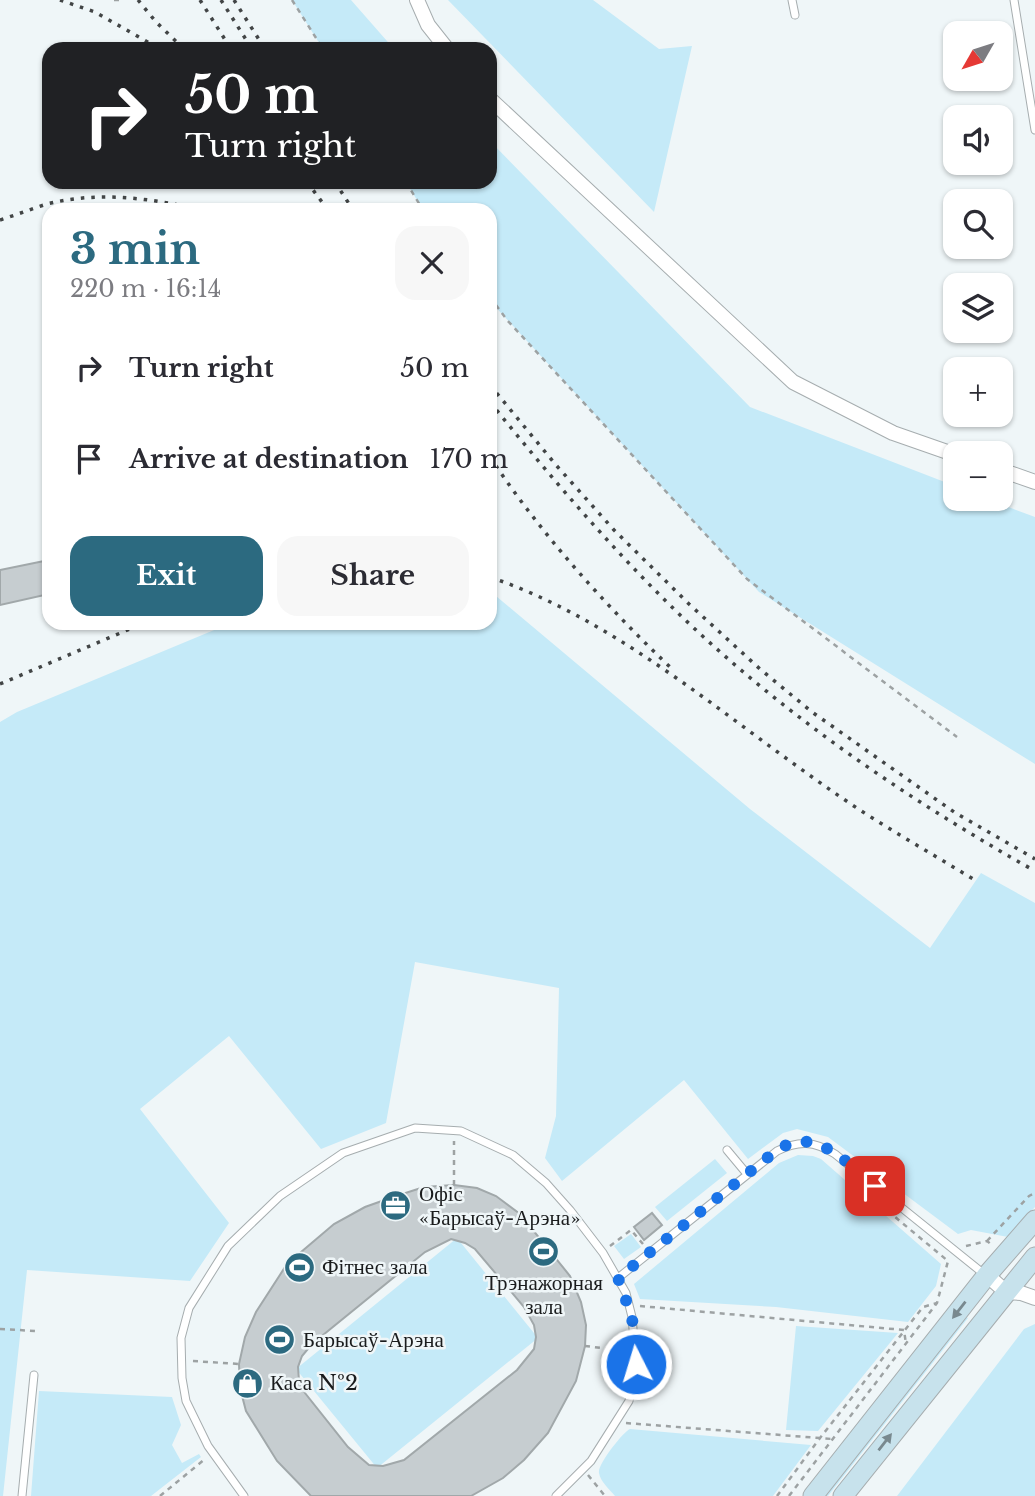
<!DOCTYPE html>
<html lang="en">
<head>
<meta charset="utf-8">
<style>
	body { margin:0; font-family:"Libre Baskerville",serif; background:#f7f7f7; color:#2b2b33; height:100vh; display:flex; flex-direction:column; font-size:26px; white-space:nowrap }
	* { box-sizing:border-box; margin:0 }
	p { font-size:23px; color:#7c7c81 }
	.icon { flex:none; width:38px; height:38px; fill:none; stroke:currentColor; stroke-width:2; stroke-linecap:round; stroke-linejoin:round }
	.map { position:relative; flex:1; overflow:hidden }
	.drawer { position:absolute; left:42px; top:203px; width:455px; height:427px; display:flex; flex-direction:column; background:#fff; border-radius:21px; box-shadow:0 2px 5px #0004 }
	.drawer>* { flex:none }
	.banner { position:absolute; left:42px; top:42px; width:455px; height:147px; border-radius:21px; box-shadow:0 2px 5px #0004; background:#202124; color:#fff; overflow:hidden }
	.needle { width:46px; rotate:231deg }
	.tools { position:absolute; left:943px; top:21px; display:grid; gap:14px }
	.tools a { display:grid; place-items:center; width:70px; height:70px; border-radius:14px; background:#fff; box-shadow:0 2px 5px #0004; font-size:35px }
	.pin { position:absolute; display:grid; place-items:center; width:60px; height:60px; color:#fff; margin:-30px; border-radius:14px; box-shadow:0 4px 10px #0006 }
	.me { position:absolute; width:77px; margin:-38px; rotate:355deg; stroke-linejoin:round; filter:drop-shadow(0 0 5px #0008) }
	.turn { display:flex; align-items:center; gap:24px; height:147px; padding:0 28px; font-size:32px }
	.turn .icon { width:91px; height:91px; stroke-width:2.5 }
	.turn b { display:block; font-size:49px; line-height:60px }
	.round { display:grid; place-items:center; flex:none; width:74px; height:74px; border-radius:21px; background:#f7f7f7 }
	.head { display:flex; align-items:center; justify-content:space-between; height:119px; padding:0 28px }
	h1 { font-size:42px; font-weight:800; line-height:52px; color:#2c6a80 }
	.primary-button { display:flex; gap:14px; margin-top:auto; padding:14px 28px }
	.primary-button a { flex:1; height:80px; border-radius:21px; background:#2c6a80; color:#fff; font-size:28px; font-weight:800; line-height:80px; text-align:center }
	.primary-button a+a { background:#f7f7f7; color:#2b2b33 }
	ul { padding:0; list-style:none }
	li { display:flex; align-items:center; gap:21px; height:91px; padding:0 28px }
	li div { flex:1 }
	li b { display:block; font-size:26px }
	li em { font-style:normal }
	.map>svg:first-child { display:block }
	.green { fill:#c5eaf8 }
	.building { fill:#c6cdd0; stroke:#a1a8aa; stroke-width:2; fill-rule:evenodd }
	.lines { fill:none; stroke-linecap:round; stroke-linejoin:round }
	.lane-casing { stroke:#a6adaf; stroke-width:9 }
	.street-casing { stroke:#a6adaf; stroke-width:16 }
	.secondary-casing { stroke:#a6adaf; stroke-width:21 }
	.path { stroke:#9da2a3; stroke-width:2.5; stroke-dasharray:5 5; stroke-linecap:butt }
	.lane { stroke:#fff; stroke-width:7 }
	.street { stroke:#fff; stroke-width:14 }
	.secondary { stroke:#c7e2ec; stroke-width:19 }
	.rail { stroke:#424546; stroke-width:3.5; stroke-dasharray:3.5 7; stroke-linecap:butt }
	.oneway { fill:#79898f }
	.route { stroke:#1a73e8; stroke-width:12; stroke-dasharray:0 21.6 }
	.labels { text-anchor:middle; stroke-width:5; stroke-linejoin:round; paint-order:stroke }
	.poi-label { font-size:21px; fill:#1a1c1d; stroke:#eff6f8; text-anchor:start }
</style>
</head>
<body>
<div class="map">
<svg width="1035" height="1496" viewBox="0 0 1035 1496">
	<rect width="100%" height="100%" fill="#eff6f8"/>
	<path class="green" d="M292,0H351L394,49H323Z
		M448,0H593L659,49L692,46L654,212Z
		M490,141L750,407L955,486L956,499H987L1035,517V764L759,592L490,301V210H423L406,182H490Z
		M490,591L750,809L930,948L981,873L1035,903V1207L1008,1237L971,1230L958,1234L828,1137L797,1129L783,1133L748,1159L684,1080L562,1181L545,1158L556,1116L559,988L415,962L386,1123L321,1149L229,1036L140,1109L229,1223L190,1281L27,1270L3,1496H0V722L17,712L231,623H490Z
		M798,1155L813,1156L821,1159L941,1264L936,1286L908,1322L776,1307L640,1299L634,1284L779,1163Z
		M715,1159L727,1173L667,1221L655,1207Z
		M631,1234L641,1247L624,1259L614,1246Z
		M457,1238L538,1338L377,1468L296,1369Z
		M964,1316L968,1318L828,1496H823Z
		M1035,1324V1496H897L1024,1329Z
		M796,1326L898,1333L818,1431L786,1430Z
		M39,1391L172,1397L181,1425L172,1445L182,1463L199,1454L201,1457L151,1496H31Z
		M630,1429L811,1445L773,1496H615C610,1490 600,1481 599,1473C597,1465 623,1432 630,1429Z"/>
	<path class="building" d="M49,560V594L0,605V570Z
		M454,1185L477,1188L496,1196L520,1214L570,1276L581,1302L586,1325L585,1346L576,1381L548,1433L524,1460L503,1478L471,1496H311L277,1461L246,1411L240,1388L239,1364L245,1337L256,1312L287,1264L334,1224L365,1207L393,1197L424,1187ZM451,1239L465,1243L475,1249L524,1307L534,1325L536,1337L534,1349L517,1370L404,1460L383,1466L369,1465L348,1447L305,1393L299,1381L298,1367L302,1356L312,1344L425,1252Z
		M652,1213L662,1225L644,1240L634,1227Z"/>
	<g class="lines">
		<defs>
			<path id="lane" d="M792,0L795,15
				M1014,0L1035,130
				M727,1150L747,1174
				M618,1278L777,1151C799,1140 814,1141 835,1154L984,1274
				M22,1496L34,1375
				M244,1496L208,1446L186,1401L182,1378L181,1338L189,1308L228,1246L280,1196L343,1153L415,1128L461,1131L513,1155L546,1183L570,1210L603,1253L626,1293L632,1317L636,1364L629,1401L591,1461L556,1496"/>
			<path id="street" d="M417,0L428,25L447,49
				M490,99L793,382L893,433L956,455
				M1001,470L1035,482
				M987,1275L1006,1292L1021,1293L1035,1298"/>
			<path id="secondary" d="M813,1496L987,1275L1035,1220
				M843,1496L1035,1257"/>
		</defs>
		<use href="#lane" class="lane-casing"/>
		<use href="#street" class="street-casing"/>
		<use href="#secondary" class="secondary-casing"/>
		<path class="path" d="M114,0H120
			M292,0L323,49
			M406,182L423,210
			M490,297L507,320L747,579L957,737
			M454,1185V1141
			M987,1241L1029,1196L1035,1193
			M610,1246L631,1230L643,1244
			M966,1246L987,1241L992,1245
			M640,1306L904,1330L906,1344
			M0,1329L36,1331
			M585,1346L626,1351
			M193,1361L239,1364
			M626,1423L832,1439
			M588,1475L605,1496
			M160,1496L205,1459
			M777,1496L820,1438L923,1307L937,1303
			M789,1496L937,1303L948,1261L883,1207"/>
		<use href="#lane" class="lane"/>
		<use href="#street" class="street"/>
		<use href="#secondary" class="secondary"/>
		<path class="rail" d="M60,0L95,12L160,49
			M138,0L156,22L184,49
			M200,0L231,49
			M221,0L252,49
			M234,0L265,49
			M307,182L328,210
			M335,182L353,210
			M0,220C16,215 31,209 47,204C98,191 151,198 201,210
			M490,385L556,465L614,530L689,604L760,669L812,712L954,812L1035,859
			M490,402C549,475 609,546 676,611C782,714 907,799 1035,871
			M490,457C541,534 604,604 671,668
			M490,577C618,621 722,715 832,791C877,823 926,850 973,879
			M0,684L144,623"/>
	</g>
	<defs><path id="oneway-solid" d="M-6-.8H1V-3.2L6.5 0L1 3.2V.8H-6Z" transform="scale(1.75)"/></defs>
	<g class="oneway">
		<use href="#oneway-solid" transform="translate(959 1310) rotate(128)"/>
		<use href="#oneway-solid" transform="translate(885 1442) rotate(-52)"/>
	</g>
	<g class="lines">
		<path class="route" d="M636,1364L632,1317L618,1278L777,1150C782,1148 787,1144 792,1143C823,1134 854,1169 875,1186"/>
	</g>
	<defs>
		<symbol id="office-disc" viewBox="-11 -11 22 22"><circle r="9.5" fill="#2c6a80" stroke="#eff6f8"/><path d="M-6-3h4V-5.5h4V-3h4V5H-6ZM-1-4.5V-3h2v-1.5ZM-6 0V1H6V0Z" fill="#fff"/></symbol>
		<symbol id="stadium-disc" viewBox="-11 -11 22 22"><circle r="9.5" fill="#2c6a80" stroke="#eff6f8"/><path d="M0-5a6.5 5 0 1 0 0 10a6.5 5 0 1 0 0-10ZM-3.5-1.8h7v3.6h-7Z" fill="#fff"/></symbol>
		<symbol id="shop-disc" viewBox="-11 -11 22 22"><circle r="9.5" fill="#2c6a80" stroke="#eff6f8"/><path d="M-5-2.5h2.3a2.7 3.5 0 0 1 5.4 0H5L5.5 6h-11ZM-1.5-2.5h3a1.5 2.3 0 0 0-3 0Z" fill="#fff"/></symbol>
	</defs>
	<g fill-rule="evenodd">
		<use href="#office-disc" x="378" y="1188" width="35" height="35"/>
		<use href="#stadium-disc" x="526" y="1234" width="35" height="35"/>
		<use href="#stadium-disc" x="282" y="1250" width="35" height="35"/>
		<use href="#stadium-disc" x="262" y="1322" width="35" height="35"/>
		<use href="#shop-disc" x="230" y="1366" width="35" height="35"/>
	</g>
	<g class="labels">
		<g class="poi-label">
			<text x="419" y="1201">Офіс<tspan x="419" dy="24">«Барысаў-Арэна»</tspan></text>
			<text x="322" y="1274">Фітнес зала</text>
			<text x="544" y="1290" text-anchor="middle">Трэнажорная<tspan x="544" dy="24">зала</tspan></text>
			<text x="303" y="1347">Барысаў-Арэна</text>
			<text x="270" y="1390">Каса №2</text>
		</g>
	</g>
</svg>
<div class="tools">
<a><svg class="needle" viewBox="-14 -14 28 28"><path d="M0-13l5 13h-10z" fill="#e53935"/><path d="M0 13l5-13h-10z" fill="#7c7c81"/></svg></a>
<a><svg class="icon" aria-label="sound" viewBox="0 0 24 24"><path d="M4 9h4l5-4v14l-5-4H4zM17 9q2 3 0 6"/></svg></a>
<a><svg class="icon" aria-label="search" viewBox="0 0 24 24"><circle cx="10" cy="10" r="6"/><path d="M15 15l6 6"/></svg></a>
<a><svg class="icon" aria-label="layers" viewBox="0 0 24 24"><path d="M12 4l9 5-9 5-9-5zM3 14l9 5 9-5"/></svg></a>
<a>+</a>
<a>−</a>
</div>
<div class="pin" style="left:875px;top:1186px;background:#d93025"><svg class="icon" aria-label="arrive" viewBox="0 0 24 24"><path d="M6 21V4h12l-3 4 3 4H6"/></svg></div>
<svg class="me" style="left:636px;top:1364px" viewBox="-20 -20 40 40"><circle r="17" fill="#1a73e8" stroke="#fff" stroke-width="3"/><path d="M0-11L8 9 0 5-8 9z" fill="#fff"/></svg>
<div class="banner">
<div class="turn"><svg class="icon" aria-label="right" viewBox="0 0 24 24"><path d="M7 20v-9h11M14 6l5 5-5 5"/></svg><div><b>50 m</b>Turn right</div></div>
</div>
<section class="drawer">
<div class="head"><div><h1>3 min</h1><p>220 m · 16:14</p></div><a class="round"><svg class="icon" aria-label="close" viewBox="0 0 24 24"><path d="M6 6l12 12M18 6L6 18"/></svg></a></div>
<ul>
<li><svg class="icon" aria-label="right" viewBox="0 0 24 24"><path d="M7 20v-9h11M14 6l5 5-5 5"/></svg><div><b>Turn right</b></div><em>50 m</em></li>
<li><svg class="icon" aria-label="arrive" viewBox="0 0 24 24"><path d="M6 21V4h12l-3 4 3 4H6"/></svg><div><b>Arrive at destination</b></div><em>170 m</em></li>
</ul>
<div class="primary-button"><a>Exit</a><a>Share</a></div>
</section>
</div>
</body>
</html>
